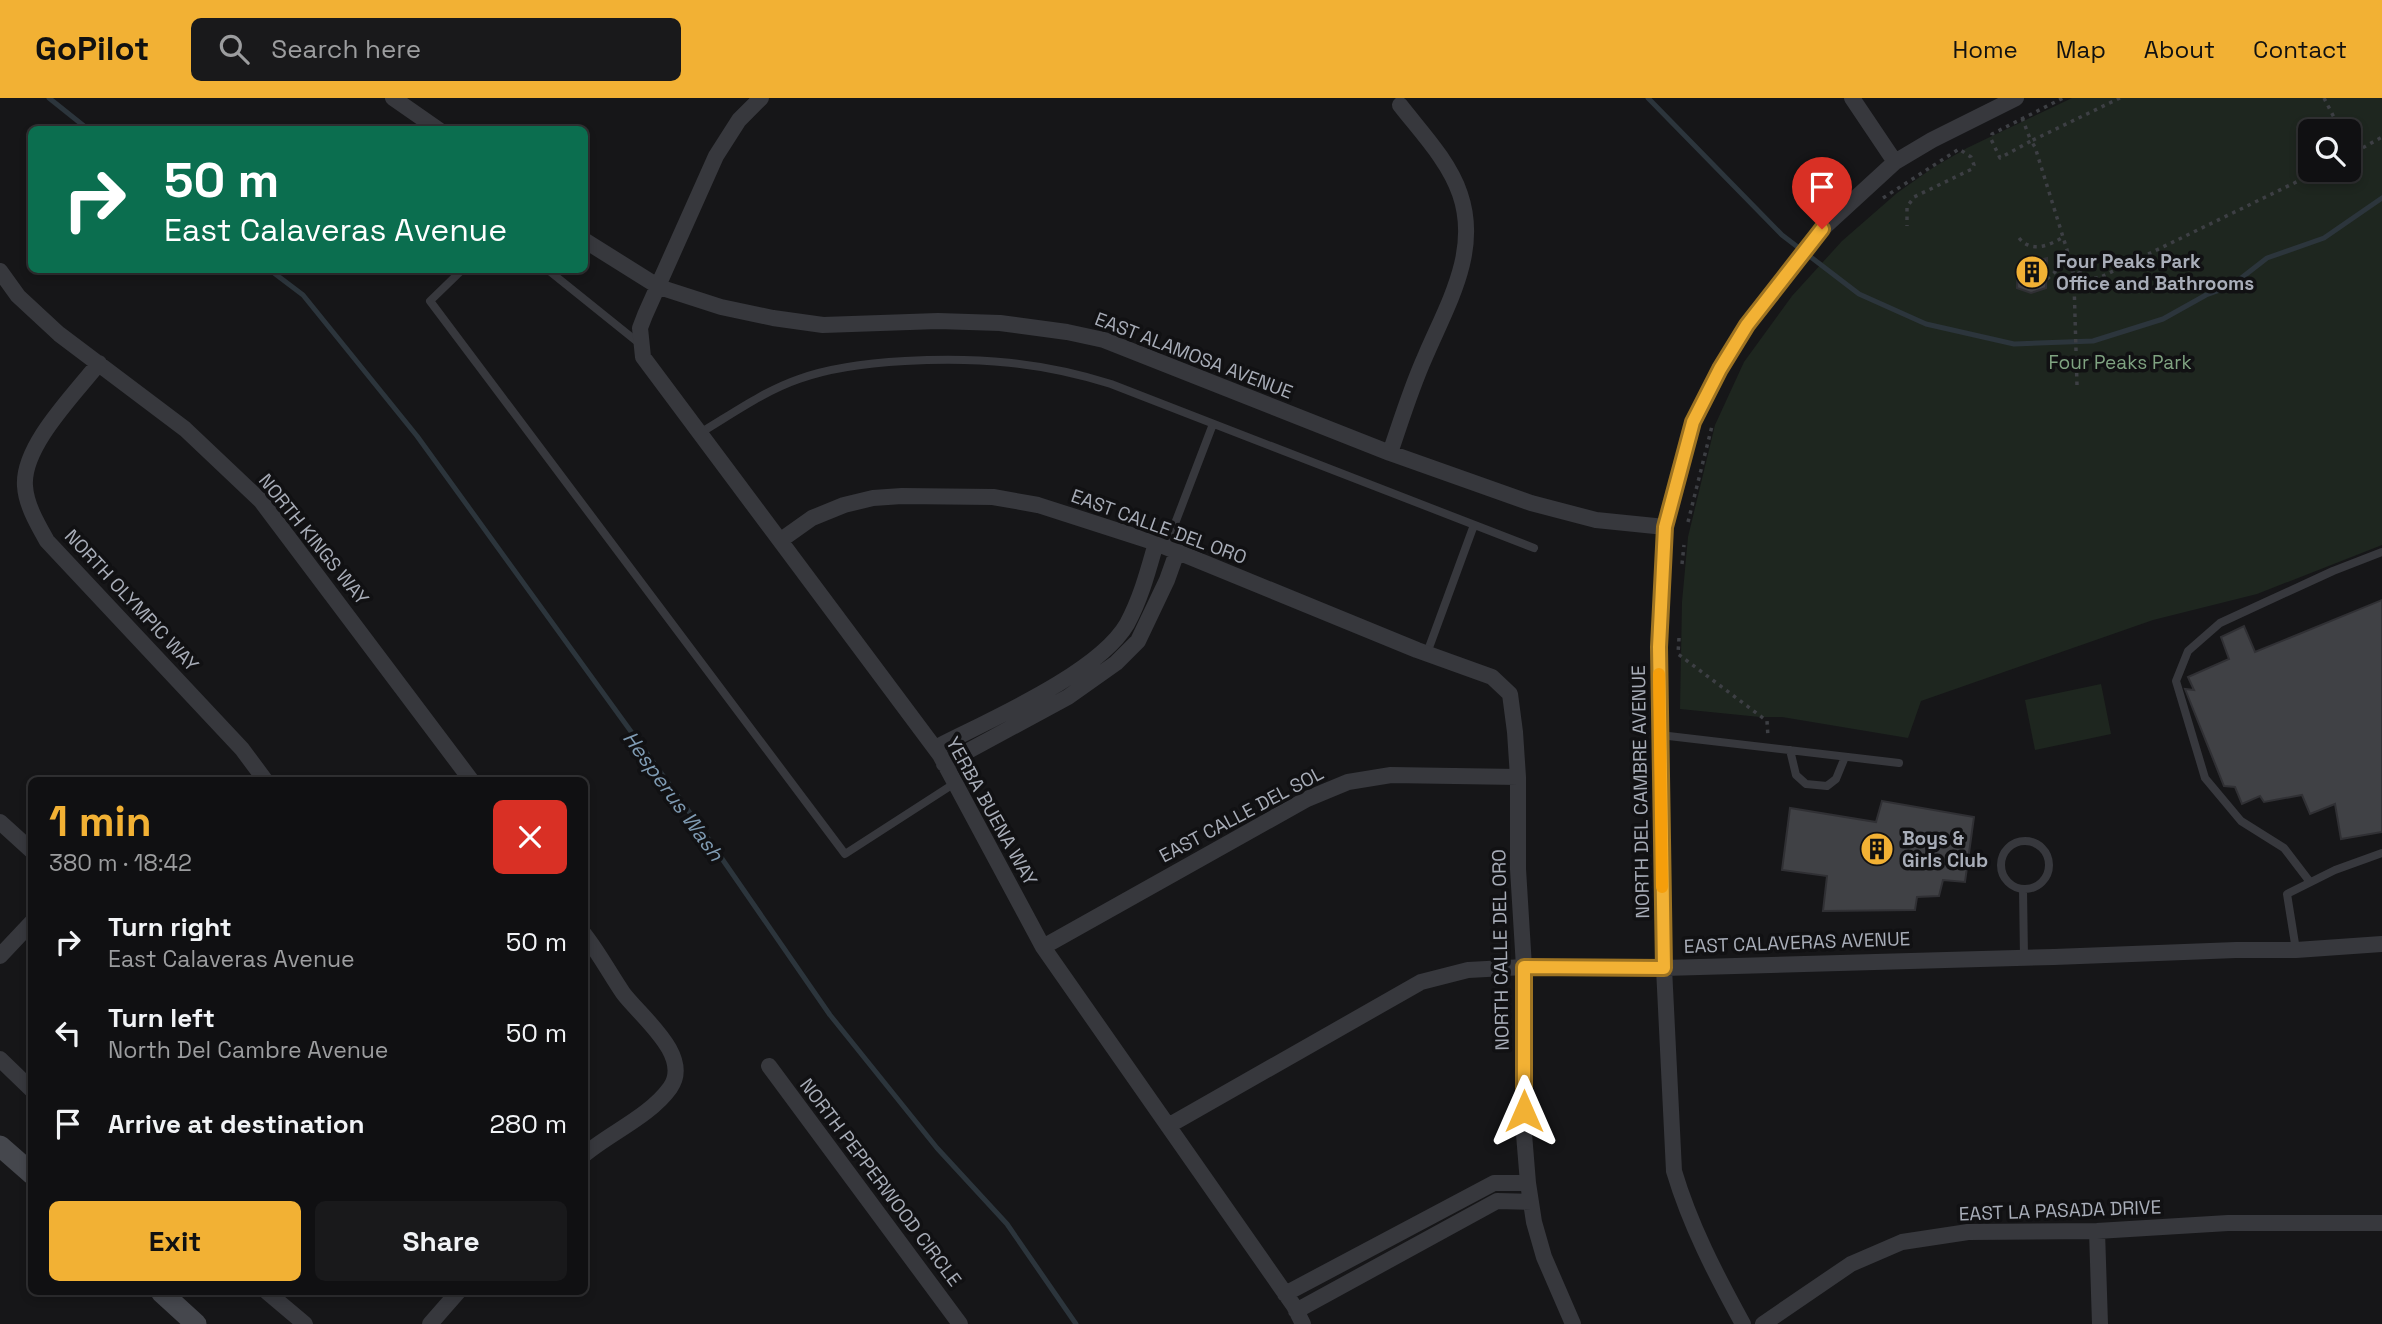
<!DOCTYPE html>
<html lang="en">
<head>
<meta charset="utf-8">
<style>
	body { margin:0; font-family:"Space Grotesk",sans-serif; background:#19191b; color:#f1f3f6; height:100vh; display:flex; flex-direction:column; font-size:26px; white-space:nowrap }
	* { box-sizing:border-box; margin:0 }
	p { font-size:23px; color:#9c9d9f }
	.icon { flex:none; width:38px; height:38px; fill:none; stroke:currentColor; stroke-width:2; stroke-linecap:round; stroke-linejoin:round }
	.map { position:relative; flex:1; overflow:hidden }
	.sheet { position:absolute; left:28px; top:679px; width:560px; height:518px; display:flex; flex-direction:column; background:#101012; border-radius:10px; box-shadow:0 4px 10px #0003,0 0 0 2px #303032 }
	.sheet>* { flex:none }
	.hud { position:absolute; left:28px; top:28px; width:560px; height:147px; border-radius:10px; box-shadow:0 4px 10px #0003,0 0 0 2px #303032; background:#0b6e4f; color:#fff; overflow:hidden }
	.tools { position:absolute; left:2298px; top:21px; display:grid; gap:14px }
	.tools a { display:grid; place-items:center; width:63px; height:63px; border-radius:10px; background:#101012; box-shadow:0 4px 10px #0003,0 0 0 2px #303032; font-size:35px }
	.pin { position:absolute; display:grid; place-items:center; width:60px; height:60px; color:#fff; margin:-72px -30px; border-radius:50% 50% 50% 0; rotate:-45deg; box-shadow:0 0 7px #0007 }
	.pin .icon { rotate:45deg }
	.me { position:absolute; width:77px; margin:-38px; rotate:0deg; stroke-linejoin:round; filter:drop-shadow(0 0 5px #0008) }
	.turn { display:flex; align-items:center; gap:24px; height:147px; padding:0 21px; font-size:32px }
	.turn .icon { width:91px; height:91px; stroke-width:2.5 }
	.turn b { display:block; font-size:49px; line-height:60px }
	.round { display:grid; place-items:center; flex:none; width:74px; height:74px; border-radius:10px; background:#19191b }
	.summary { display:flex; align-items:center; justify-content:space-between; height:119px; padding:0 21px }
	h1 { font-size:42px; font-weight:700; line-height:52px; color:#f2b134 }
	.button { display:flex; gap:14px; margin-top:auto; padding:14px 21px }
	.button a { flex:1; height:80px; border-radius:10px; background:#f2b134; color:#111; font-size:28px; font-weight:700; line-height:80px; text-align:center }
	.button a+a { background:#19191b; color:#f1f3f6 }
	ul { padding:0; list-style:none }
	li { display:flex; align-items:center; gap:21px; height:91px; padding:0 21px }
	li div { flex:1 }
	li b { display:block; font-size:26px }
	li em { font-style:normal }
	header { display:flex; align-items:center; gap:42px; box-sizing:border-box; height:98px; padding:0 35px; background:#f2b134; color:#111 }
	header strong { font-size:33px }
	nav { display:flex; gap:38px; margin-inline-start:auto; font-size:24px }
	.search { width:490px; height:63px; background:#19191b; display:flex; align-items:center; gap:18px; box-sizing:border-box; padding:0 24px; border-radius:10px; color:#9c9d9f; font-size:26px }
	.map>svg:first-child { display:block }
	.green { fill:#1e261f; fill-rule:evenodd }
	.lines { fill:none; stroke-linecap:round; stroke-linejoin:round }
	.stream { stroke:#2c353c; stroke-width:5 }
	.building { fill:#404145; stroke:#303034; stroke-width:2 }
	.path { stroke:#3d3f44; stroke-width:3.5; stroke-dasharray:3.5 5; stroke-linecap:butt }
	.service { stroke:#37383d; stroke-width:8 }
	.minor { stroke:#37383d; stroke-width:16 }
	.secondary { stroke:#45474d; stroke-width:21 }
	.route-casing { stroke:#9d7322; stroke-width:18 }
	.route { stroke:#f2b134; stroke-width:12 }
	.slow { stroke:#f59e0b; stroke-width:12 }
	.labels { text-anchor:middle; stroke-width:7; stroke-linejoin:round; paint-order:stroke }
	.poi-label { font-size:19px; font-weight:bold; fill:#a8adb8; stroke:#111113; text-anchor:start }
	.street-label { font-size:19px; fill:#a8adb8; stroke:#111113 }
	.park-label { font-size:19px; fill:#7fa381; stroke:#111113 }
	.water-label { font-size:21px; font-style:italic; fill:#7f9bb3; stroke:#111113 }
</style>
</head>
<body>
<header>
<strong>GoPilot</strong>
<div class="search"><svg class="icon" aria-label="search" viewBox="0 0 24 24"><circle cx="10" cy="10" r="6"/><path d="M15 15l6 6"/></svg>Search here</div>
<nav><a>Home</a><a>Map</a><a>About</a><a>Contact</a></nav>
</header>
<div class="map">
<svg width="2382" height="1226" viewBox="0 0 2382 1226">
	<rect width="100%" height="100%" fill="#161618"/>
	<path class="green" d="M2072,0H2382V447L2257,496L2153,522L1921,603L1908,640L1782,619H1760L1680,611L1682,504L1688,439L1715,327L1744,264L1792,198L1842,143L1897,95L1934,69L1967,50ZM2310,33H2348V72H2310Z
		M2101,586L2111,636L2035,652L2025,602Z"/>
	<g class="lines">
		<path class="stream" d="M49,0L89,32
			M1648,0L1782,137L1859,196L1926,226L2014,246L2093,243L2163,221L2206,197L2231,188L2267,160L2324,140L2382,100
			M270,172L303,197L417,338L698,726L830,917L937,1050L1007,1126L1076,1226"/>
	</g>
	<path class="building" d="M2047,160L2046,190L2031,195L2017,190L2018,168Z
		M2382,502V734L2341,741L2335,706L2310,716L2302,697L2264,704L2260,698L2242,706L2235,689L2224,688L2187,596L2185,591L2194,592L2188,579L2229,561L2221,539L2244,528L2255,554Z
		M1882,703L1974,719L1965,784L1943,782L1939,798L1917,799L1915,812L1823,813L1827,778L1782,772L1790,710L1876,724Z"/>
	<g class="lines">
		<path class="path" d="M2120,0L2031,43L2035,49L2068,155C2074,170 2082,180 2099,180L2321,72
			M2324,0L2341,33
			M2022,20L2031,43L2000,60L1991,41L1992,36L2063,0
			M2348,48L2350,51L2348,55
			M2348,58L2382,39
			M1883,100L1959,51L1971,59L1974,67L1972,71L1914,99L1907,109V128
			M2019,140C2031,155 2049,148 2063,139
			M2047,181L2055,174L2056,162H2061L2072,173L2079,174
			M2077,287L2074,184L2079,174
			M1688,424L1712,328
			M1682,466L1684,447
			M1679,540L1678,556L1767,623L1768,639"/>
		<path class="service" d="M462,172L430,203L845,756L955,685
			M548,172L640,246
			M700,335C732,316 764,293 799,281C832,269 869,265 905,263C978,259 1041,264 1111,286L1534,450
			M1166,449L1213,326
			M1427,555L1474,427
			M1660,637L1899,665
			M1790,652L1796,677L1806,686L1827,688L1836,681L1845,659
			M2001 767a24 24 0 1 1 48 0a24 24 0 1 1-48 0Z
			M2310,784L2284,750L2241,723L2205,680L2176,583L2188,553L2220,525L2333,473L2382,454
			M2023,791L2024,860
			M2296,852L2287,796L2335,772L2382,755"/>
		<path class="minor" d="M393,0L439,32
			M761,0L739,22L716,58L645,217L640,230L643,259L940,657L1043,849L1294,1208L1303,1226
			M1852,0L1895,64
			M584,142L659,189L721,209L773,220L823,227L938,223L1000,225L1067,234L1104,242L1390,355L1531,405L1596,422L1665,429
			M0,173L18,198L59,236L185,331L261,403L471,682
			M99,265C75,296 22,348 25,388C26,407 38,427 47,443L242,651L265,682
			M1390,355C1401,323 1411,290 1425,259C1447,207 1480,154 1460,96C1449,63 1421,34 1400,7
			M781,442L812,420L844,407L873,400L902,398L993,399L1038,407L1156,445L1417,552L1492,579L1510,596L1515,634L1518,679V771L1524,869V1036L1528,1085L1534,1124L1544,1159L1573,1226
			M935,650C987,623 1098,576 1127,526C1141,500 1148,473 1156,445
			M944,666L1068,599L1116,565L1138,543L1167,482L1177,454
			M0,724L32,753
			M584,836C599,855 610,876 623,895C640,918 693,958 670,990C650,1018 610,1035 584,1057
			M1043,849L1307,701L1348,684L1391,677L1518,679
			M0,858L32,824
			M0,961L32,992
			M769,968L960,1226
			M1168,1028L1421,884L1468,872L1524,869L1664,870L2054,859L2236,852H2296L2382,846
			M2097,1133L2100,1226
			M267,1194L305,1226
			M1285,1196L1494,1085H1528
			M1296,1213L1497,1103L1531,1104
			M430,1226L458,1194
			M1743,1226C1716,1177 1690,1127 1674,1073L1664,870L1659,549L1665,429L1693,324L1720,271L1747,227L1822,131L1895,64L1932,42L2016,0
			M1763,1226L1851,1166L1902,1144L1968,1134L2097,1133L2228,1125H2382"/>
		<path class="secondary" d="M0,1048L32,1076
			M161,1194L196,1226"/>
	</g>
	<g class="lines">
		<defs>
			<path id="route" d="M1524,1013V869L1664,870L1659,549L1665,429L1693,324L1720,271L1747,227L1822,131"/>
		</defs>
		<use href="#route" class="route-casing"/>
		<use href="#route" class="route"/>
		<path class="slow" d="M1659,576L1662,789"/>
	</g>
	<defs>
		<symbol id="building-disc" viewBox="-11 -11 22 22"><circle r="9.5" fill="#f2b134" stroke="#111113"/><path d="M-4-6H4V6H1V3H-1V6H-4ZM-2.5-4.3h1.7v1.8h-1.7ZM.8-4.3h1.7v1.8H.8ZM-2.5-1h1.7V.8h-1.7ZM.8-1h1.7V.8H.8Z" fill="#111"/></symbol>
	</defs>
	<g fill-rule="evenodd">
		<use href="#building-disc" x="2013" y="155" width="38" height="38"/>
		<use href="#building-disc" x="1858" y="732" width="38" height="38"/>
	</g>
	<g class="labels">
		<g class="poi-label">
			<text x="2056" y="170">Four Peaks Park<tspan x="2056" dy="22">Office and Bathrooms</tspan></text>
			<text x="1902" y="747">Boys &amp;<tspan x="1902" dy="22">Girls Club</tspan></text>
		</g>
		<g class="street-label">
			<text transform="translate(1194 257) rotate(21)" y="7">EAST ALAMOSA AVENUE</text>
			<text transform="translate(1159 428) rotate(20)" y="7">EAST CALLE DEL ORO</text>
			<text transform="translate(314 441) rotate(51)" y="7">NORTH KINGS WAY</text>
			<text transform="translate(132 502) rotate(47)" y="7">NORTH OLYMPIC WAY</text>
			<text transform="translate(1640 694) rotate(-91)" y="7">NORTH DEL CAMBRE AVENUE</text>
			<text transform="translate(992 713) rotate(61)" y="7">YERBA BUENA WAY</text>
			<text transform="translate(1241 716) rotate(-28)" y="7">EAST CALLE DEL SOL</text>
			<text transform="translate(1797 844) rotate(-2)" y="7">EAST CALAVERAS AVENUE</text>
			<text transform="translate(1500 852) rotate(-91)" y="7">NORTH CALLE DEL ORO</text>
			<text transform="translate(881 1084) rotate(53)" y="7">NORTH PEPPERWOOD CIRCLE</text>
			<text transform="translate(2060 1112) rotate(-2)" y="7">EAST LA PASADA DRIVE</text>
		</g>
		<g class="park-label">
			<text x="2120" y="271">Four Peaks Park</text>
		</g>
		<g class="water-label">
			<text transform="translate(673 698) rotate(54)" y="7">Hesperus Wash</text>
		</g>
	</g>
</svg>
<div class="tools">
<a><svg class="icon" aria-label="search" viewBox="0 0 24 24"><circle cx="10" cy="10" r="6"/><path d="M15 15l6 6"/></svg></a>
</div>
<div class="pin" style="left:1822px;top:131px;background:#d93025"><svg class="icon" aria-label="arrive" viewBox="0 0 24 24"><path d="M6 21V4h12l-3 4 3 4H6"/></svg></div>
<svg class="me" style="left:1524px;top:1013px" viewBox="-20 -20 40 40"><path d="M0-17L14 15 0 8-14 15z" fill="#f2b134" stroke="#fff" stroke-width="4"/></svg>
<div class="hud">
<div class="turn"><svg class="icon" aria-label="right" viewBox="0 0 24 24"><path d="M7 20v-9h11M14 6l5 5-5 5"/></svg><div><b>50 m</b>East Calaveras Avenue</div></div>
</div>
<section class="sheet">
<div class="summary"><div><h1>1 min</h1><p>380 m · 18:42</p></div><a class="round" style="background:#d93025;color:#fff"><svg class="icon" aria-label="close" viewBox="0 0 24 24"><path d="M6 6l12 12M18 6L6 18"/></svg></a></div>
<ul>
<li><svg class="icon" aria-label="right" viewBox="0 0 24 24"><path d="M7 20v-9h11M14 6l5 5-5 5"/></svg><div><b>Turn right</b><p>East Calaveras Avenue</p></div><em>50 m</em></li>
<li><svg class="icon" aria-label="left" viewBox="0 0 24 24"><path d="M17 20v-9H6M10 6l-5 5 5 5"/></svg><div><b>Turn left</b><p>North Del Cambre Avenue</p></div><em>50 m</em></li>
<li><svg class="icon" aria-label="arrive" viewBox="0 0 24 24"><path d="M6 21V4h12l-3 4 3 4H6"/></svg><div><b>Arrive at destination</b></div><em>280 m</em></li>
</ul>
<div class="button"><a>Exit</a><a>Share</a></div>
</section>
</div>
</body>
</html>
